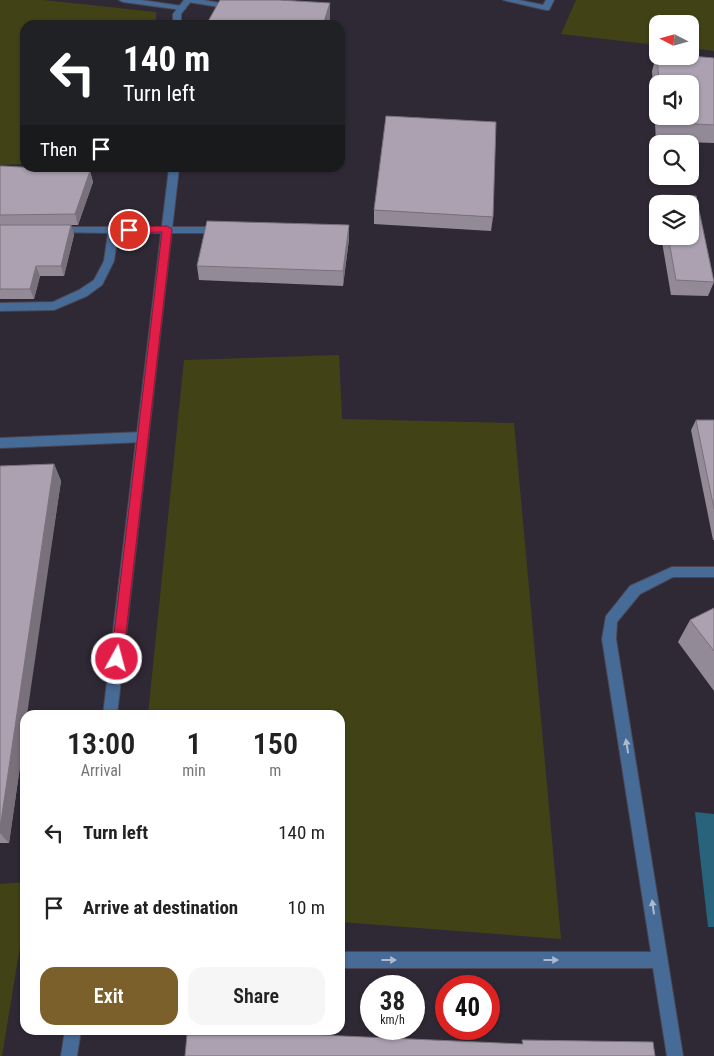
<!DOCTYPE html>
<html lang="en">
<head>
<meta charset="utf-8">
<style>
	body { margin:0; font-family:"Roboto Condensed",sans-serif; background:#f6f6f6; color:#222; height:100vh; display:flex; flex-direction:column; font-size:19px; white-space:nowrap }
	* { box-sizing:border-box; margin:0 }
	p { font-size:16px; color:#767676 }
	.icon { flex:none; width:28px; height:28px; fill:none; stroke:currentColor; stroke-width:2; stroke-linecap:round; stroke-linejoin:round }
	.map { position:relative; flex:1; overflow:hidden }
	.sheet { position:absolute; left:20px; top:710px; width:325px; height:325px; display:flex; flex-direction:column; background:#fff; border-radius:15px; box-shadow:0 1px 4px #0004 }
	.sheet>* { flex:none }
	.banner { position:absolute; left:20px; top:20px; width:325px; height:152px; border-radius:15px; box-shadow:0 1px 4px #0004; background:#202124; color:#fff; overflow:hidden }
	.needle { width:32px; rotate:276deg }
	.controls { position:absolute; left:649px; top:15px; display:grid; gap:10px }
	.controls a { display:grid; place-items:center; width:50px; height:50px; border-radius:10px; background:#fff; box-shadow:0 1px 4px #0004; font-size:25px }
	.speed { position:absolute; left:360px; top:975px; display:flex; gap:10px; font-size:25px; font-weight:700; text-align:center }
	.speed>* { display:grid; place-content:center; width:65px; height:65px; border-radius:50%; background:#fff; box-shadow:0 1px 4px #0004; line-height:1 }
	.speed small { font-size:12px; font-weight:400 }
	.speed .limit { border:8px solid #d22; background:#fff; color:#111 }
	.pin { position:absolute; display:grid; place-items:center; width:42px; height:42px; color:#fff; margin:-21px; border:2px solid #fff; border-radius:50%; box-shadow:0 1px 5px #0007 }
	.me { position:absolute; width:55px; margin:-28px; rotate:7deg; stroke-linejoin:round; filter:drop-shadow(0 0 4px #0008) }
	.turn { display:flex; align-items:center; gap:18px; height:105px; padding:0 20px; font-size:22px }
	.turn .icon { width:65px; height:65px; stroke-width:2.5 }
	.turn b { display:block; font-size:35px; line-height:42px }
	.then { display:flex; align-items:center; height:48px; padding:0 20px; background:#0003; gap:10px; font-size:19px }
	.eta { display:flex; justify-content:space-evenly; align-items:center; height:85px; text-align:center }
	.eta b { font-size:30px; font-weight:600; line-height:35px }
	.action { display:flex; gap:10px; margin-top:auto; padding:10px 20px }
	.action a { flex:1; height:58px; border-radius:15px; background:#7c602c; color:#fff; font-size:20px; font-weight:600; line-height:58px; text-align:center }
	.action a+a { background:#f6f6f6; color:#222 }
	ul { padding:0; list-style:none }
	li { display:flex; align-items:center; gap:15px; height:75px; padding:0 20px }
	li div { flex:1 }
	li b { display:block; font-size:19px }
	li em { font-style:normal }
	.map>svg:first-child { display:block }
	.green { fill:#414317 }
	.water { fill:#28627b }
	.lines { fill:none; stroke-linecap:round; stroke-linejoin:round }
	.service-casing { stroke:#4a4550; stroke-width:2 }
	.minor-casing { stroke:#4a4550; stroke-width:2 }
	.tertiary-casing { stroke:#4a4550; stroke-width:2 }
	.service { fill:#476b97; fill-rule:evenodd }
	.minor { fill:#476b97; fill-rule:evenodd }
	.tertiary { fill:#476b97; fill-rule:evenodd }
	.wall { fill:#938a97; fill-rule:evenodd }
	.shaded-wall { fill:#78717b }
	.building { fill:#aba1b0; stroke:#78717b }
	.oneway { fill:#aebad0 }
	.route { fill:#e11d48; stroke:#92132f }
</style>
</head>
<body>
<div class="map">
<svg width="714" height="1056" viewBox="0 0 714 1056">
	<rect width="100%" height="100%" fill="#2f2935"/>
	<path class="green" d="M0,0H43L156,12V25H25V164L0,165Z
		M576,0H714V51L690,48V24H658L657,45L561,34Z
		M339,355L342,419L514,423L561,939L340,922V715H148L184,360Z
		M25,882V916L2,1056H0V884Z"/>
	<path class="water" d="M695,812L714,814V927H708Z"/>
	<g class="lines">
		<defs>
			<path id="service" d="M143,432L149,437L143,442L0,448V438Z"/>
			<path id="minor" d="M119,0H141L182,6L186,8L182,10L123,2Z
				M184,0H203L232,5L236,7L232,9L188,2Z
				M503,0H519L543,5L546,0H554L549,10H546Z
				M57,227H222L227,230L222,233H118L114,261L102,285L87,296L54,310L0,311V303L53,302L79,290L94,280L104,261L108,233L53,232L52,230Z
				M672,567H714V577H673L640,594L617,622L616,639L683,1056H667L653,968H340V952H651L602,639L606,616L630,586Z"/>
			<path id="tertiary" d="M184,0H192L181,14V25H173V14Z
				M169,168H179L117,715H103Z
				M65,1030H81L77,1056H61Z"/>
		</defs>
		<use href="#service" class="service-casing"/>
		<use href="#minor" class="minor-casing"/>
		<use href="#tertiary" class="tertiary-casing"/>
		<use href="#service" class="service"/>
		<use href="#minor" class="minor"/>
		<use href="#tertiary" class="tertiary"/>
	</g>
	<path class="wall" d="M657,53L714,58V143L656,141L652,71ZM658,84H690V116H658Z
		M0,166L90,171L93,182L78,225H71L74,235L64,276H40L34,299H0Z
		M661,195L696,196L714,282L708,296L671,295L661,236H690V204H658Z
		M374,210L493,217L491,231L374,224Z
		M349,225V239L343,286L199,280L197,266Z
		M696,420H714V540H713L691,430Z
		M54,464L61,481L25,715V732L9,843H0V466Z
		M714,608V691L678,642L690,620Z"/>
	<path class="shaded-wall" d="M330,3V21L329,25H323Z
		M90,171L93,182L78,225L75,214Z
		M71,225L74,235L64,276L61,266Z
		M349,225V239L343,286V271Z
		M36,266L40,276L34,299L30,289Z
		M54,464L61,481L27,715H25V732L9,843L0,833V828Z"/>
	<path class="building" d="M220,0H279L330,3L323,25H206Z
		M657,53H658V56H690L714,58V125L661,122V116H690V84H659Z
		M386,116L496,122L493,217L374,210Z
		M0,166H3L90,171L75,214L0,215Z
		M661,195L696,196L714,282L676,280L668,236H690V204H662Z
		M207,221L349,225L343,271L197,266Z
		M0,225H71L61,266H36L30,289H0Z
		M696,420H714V509Z
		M54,464L0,828V466Z
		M714,608V651L690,620Z
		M187,1035H320L523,1044L522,1040L653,1042L655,1056H185Z"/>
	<defs><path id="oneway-solid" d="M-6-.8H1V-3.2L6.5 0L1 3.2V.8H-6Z" transform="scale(1.25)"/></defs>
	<g class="oneway">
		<use href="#oneway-solid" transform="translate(627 746) rotate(-99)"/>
		<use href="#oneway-solid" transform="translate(653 907) rotate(-98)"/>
		<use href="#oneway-solid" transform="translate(389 960)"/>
		<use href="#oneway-solid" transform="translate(551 960)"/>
	</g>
	<path class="route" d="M167,226L172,229L123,659L121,663L117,665L113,663L111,659L162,232L129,233L124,230L129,227Z"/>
</svg>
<div class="controls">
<a><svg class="needle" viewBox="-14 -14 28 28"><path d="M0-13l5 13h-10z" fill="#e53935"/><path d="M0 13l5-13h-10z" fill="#767676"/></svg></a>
<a><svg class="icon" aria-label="sound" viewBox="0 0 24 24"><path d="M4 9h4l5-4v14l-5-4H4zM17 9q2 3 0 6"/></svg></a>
<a><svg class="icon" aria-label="search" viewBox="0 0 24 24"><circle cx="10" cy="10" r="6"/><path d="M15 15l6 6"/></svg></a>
<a><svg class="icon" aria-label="layers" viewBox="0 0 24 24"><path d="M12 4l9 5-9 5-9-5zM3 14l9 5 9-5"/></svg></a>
</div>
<div class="speed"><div>38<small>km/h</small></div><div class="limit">40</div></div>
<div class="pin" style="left:129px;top:230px;background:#d93025"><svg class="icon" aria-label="arrive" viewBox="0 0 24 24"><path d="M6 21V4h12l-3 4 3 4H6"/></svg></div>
<svg class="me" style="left:117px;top:659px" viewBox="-20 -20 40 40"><circle r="17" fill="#e11d48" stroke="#fff" stroke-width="3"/><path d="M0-11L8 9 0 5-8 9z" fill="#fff"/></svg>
<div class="banner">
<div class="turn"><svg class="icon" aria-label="left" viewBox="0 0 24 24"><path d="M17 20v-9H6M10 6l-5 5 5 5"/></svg><div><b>140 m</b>Turn left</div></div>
<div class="then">Then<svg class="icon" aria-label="arrive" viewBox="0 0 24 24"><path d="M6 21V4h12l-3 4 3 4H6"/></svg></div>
</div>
<section class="sheet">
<div class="eta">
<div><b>13:00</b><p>Arrival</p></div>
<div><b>1</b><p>min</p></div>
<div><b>150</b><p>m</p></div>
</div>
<ul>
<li><svg class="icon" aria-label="left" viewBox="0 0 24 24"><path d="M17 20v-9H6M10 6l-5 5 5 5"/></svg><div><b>Turn left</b></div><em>140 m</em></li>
<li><svg class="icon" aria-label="arrive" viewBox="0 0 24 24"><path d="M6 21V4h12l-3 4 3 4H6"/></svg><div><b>Arrive at destination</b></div><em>10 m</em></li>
</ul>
<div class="action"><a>Exit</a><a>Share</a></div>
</section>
</div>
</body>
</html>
